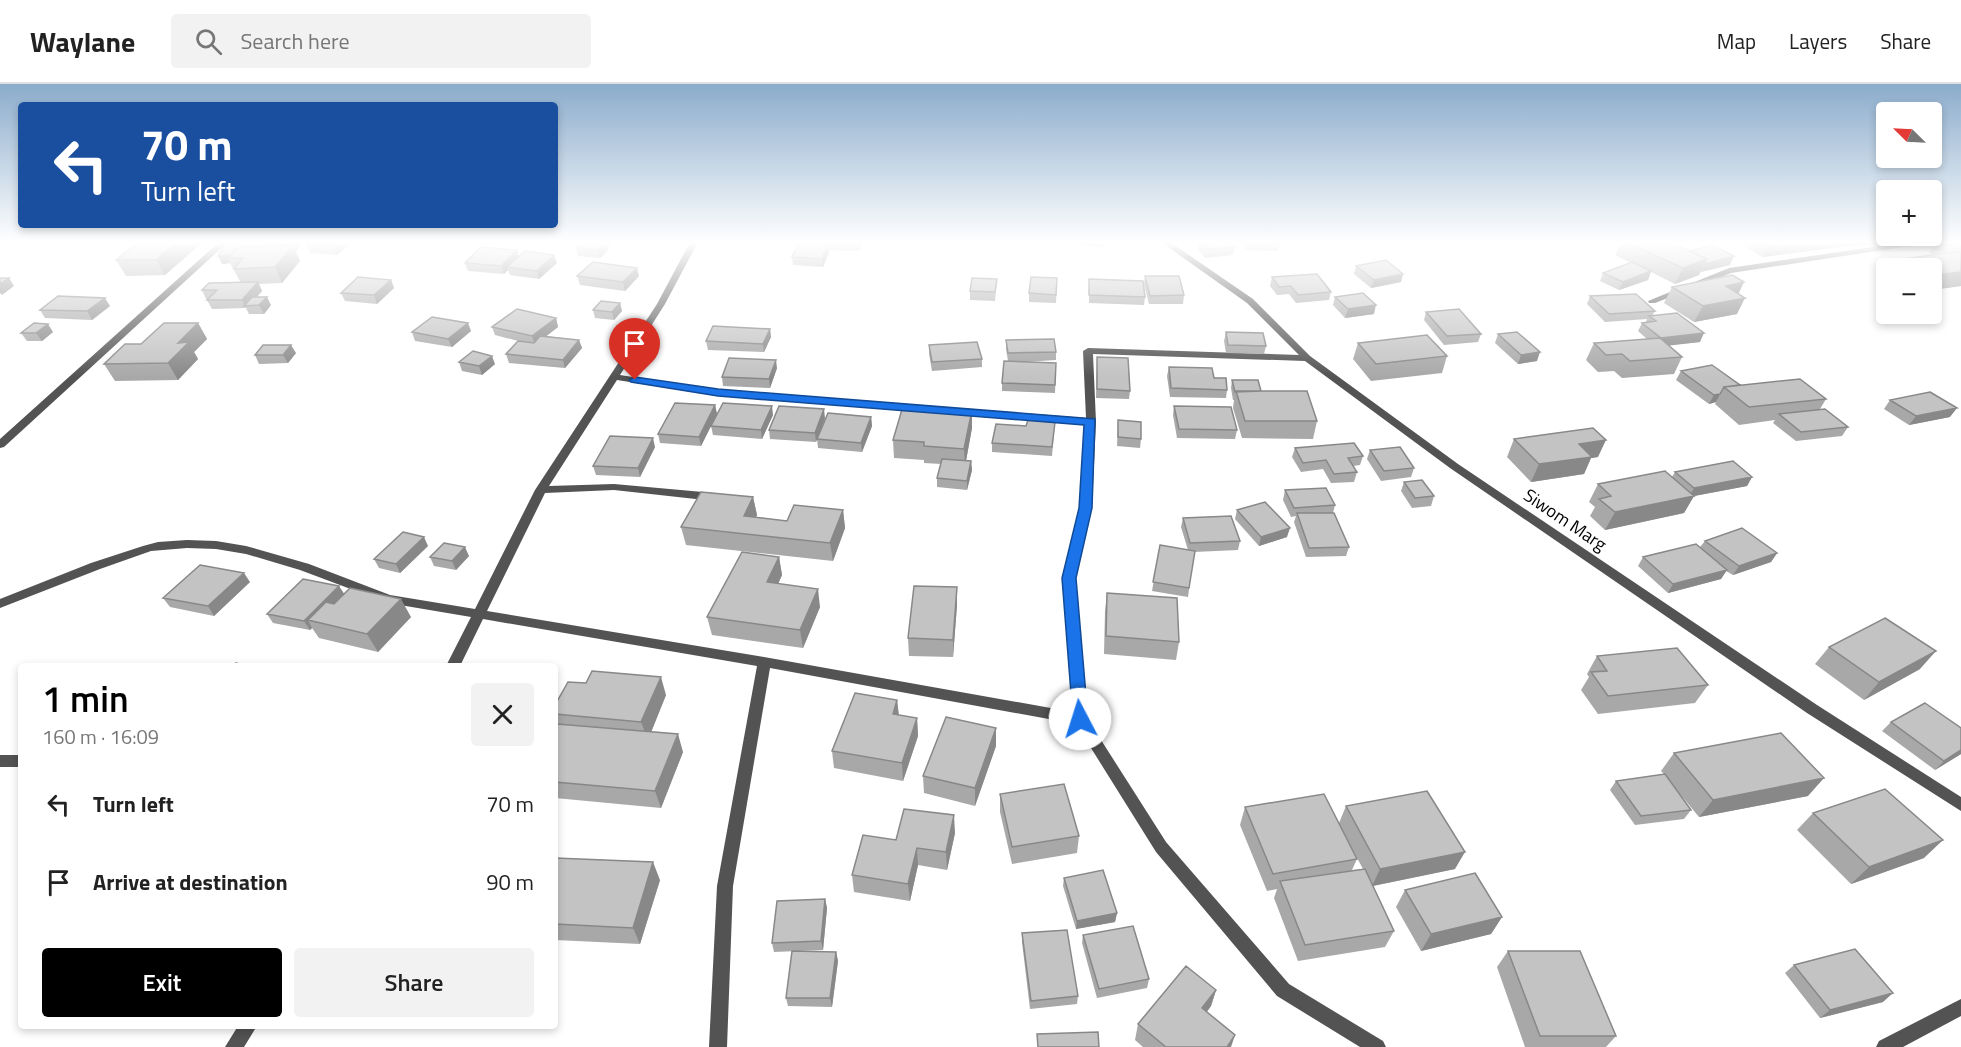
<!DOCTYPE html>
<html lang="en">
<head>
<meta charset="utf-8">
<style>
	body { margin:0; font-family:"Titillium Web",sans-serif; background:#f2f2f2; color:#222; height:100vh; display:flex; flex-direction:column; font-size:22px; white-space:nowrap }
	* { box-sizing:border-box; margin:0 }
	p { font-size:20px; color:#767676 }
	.icon { flex:none; width:33px; height:33px; fill:none; stroke:currentColor; stroke-width:2; stroke-linecap:round; stroke-linejoin:round }
	.map { position:relative; flex:1; overflow:hidden }
	.side { position:absolute; left:18px; top:579px; width:540px; height:366px; display:flex; flex-direction:column; background:#fff; border-radius:6px; box-shadow:0 3px 9px #0003 }
	.side>* { flex:none }
	.guide { position:absolute; left:18px; top:18px; width:540px; height:126px; border-radius:6px; box-shadow:0 3px 9px #0003; background:#1a4fa0; color:#fff; overflow:hidden }
	.needle { width:39px; rotate:294deg }
	.tools { position:absolute; left:1876px; top:18px; display:grid; gap:12px }
	.tools a { display:grid; place-items:center; width:66px; height:66px; border-radius:6px; background:#fff; box-shadow:0 3px 9px #0003; font-size:30px }
	.pin { position:absolute; display:grid; place-items:center; width:51px; height:51px; color:#fff; margin:-62px -26px; border-radius:50% 50% 50% 0; rotate:-45deg; box-shadow:0 0 6px #0007 }
	.pin .icon { rotate:45deg }
	.me { position:absolute; width:66px; margin:-33px; rotate:355deg; stroke-linejoin:round; filter:drop-shadow(0 0 4px #0008) }
	.turn { display:flex; align-items:center; gap:21px; height:126px; padding:0 24px; font-size:27px }
	.turn .icon { width:78px; height:78px; stroke-width:2.5 }
	.turn b { display:block; font-size:42px; line-height:51px }
	.round { display:grid; place-items:center; flex:none; width:63px; height:63px; border-radius:6px; background:#f2f2f2 }
	.headline { display:flex; align-items:center; justify-content:space-between; height:102px; padding:0 24px }
	h1 { font-size:36px; font-weight:600; line-height:45px; color:#000 }
	.cta { display:flex; gap:12px; margin-top:auto; padding:12px 24px }
	.cta a { flex:1; height:69px; border-radius:6px; background:#000; color:#fff; font-size:24px; font-weight:600; line-height:69px; text-align:center }
	.cta a+a { background:#f2f2f2; color:#222 }
	ul { padding:0; list-style:none }
	li { display:flex; align-items:center; gap:18px; height:78px; padding:0 24px }
	li div { flex:1 }
	li b { display:block; font-size:22px }
	li em { font-style:normal }
	header { display:flex; align-items:center; gap:36px; box-sizing:border-box; height:84px; padding:0 30px; background:#fff; border-bottom:2px solid #e0e0e0 }
	header strong { font-size:28px }
	nav { display:flex; gap:33px; margin-inline-start:auto; font-size:21px }
	.search { width:420px; height:54px; background:#f2f2f2; display:flex; align-items:center; gap:15px; box-sizing:border-box; padding:0 21px; border-radius:6px; color:#767676; font-size:22px }
	.map>svg:first-child { display:block }
	.lines { fill:none; stroke-linecap:round; stroke-linejoin:round }
	.minor { fill:#535353; fill-rule:evenodd }
	.wall { fill:#a8a8a8; fill-rule:evenodd }
	.shaded-wall { fill:#888 }
	.building { fill:#c3c3c3; stroke:#888; stroke-width:1.5 }
	.route { fill:#1a73e8; stroke:#114b97; stroke-width:1.5 }
	.labels { text-anchor:middle; stroke-width:4.5; stroke-linejoin:round; paint-order:stroke }
	.street-label { font-size:18px; fill:#000; stroke:#fff }
</style>
</head>
<body>
<header>
<strong>Waylane</strong>
<div class="search"><svg class="icon" aria-label="search" viewBox="0 0 24 24"><circle cx="10" cy="10" r="6"/><path d="M15 15l6 6"/></svg>Search here</div>
<nav><a>Map</a><a>Layers</a><a>Share</a></nav>
</header>
<div class="map">
<svg width="1961" height="963" viewBox="0 0 1961 963">
	<rect width="100%" height="100%" fill="#fff"/>
	<g class="lines">
		<path class="minor" d="M219,158H228L4,363L0,364V355Z
			M690,158H698L665,220L620,291L718,306L919,321L924,324L919,327L718,312L617,296L549,402L614,400L714,409L720,413L714,417L614,406L545,409L487,527L764,573L1073,628L1063,493L1080,424L1086,341L957,330L952,327L957,324L1086,334L1083,267L1088,264L1299,271L1247,219L1161,158H1170L1253,215L1310,272L1458,380L1817,621L1961,713V727L1807,629L1450,384L1305,277L1093,270L1096,338L1092,424L1075,493L1087,634L1166,758L1289,900L1383,957L1386,963H1360L1277,912L1156,768L1076,640L770,584L733,802L727,963H709L717,802L757,582L483,535L460,582H446L471,533L388,519L300,486L246,470L216,465L187,464L151,467L100,485L0,524V515L91,479L143,462L158,458L187,456L216,457L246,462L309,480L390,511L475,525L535,406L657,220Z
			M1907,158H1927L1923,160L1731,189L1655,219H1649L1648,217L1729,184Z
			M0,671H21V683H0Z
			M1961,915V932L1903,963H1876L1879,957Z
			M238,942H257L244,963H225Z"/>
	</g>
	<path class="wall" d="M203,158L165,191L126,192L116,176Z
		M231,158H301L299,159L300,161L296,168L300,177L282,199L259,200L262,207L256,213L271,221L264,230H249L246,224L212,225L207,216L209,215H206L202,206L241,199L230,179L222,180L231,159Z
		M305,158H352L337,171L310,169Z
		M448,158H470L465,161Z
		M486,158H525L524,159Z
		M582,158H608L609,165L600,174L578,172L576,164Z
		M756,158H776L774,162L757,161Z
		M804,158H862L859,167L829,166V168L823,183L793,181L792,173L804,159Z
		M1059,158H1105L1104,163L1059,160Z
		M1199,158H1231L1235,163L1233,171L1205,174L1198,165Z
		M1243,158H1279L1280,159L1278,167L1246,166Z
		M1429,158H1455L1454,159H1431Z
		M1621,158H1669L1690,167L1730,181L1700,188L1699,191L1675,200L1651,188L1648,196L1619,206L1600,197L1603,189L1631,179L1615,171Z
		M1738,158H1886L1845,163L1841,161L1840,163L1762,173Z
		M1961,160V202L1932,206V184H1891L1896,176L1933,171L1929,169L1934,161Z
		M517,166L519,173L557,179L539,195L510,191L508,186L504,190L468,187L465,179Z
		M1356,182L1401,198L1371,204L1354,190Z
		M577,192H639L625,207L580,201Z
		M1145,192L1184,211L1183,220H1149L1144,200Z
		M1272,193L1331,208L1329,216L1296,219L1289,210L1277,211L1270,202Z
		M1057,194L1056,219L1029,218V209Z
		M997,195L995,217L970,216V207Z
		M1089,195L1145,213L1144,221L1089,219Z
		M391,196L394,204L377,220L345,217L341,209Z
		M1744,198L1738,210L1737,230L1694,238L1664,219L1672,203Z
		M1590,212L1655,227L1652,232L1700,258L1669,261L1682,273L1674,290L1622,294L1614,287L1598,288L1586,276L1594,259L1647,255L1638,247L1642,239L1646,238L1647,235L1605,238L1587,220Z
		M1335,213L1374,230L1345,234L1333,221Z
		M620,219L622,227L614,236L595,234L593,226Z
		M110,222L92,236L45,234L40,226Z
		M1426,228L1481,250L1478,258L1444,261L1424,236Z
		M556,234L558,243L546,252L579,256L582,264L565,284L509,279L506,270L522,258L495,251L492,243Z
		M198,239L207,255L194,268L198,275L178,296L115,297L104,280L141,260Z
		M770,245L771,253L764,268L708,266L706,257Z
		M471,247L452,263L415,257L412,248Z
		M53,248L42,257H27L21,249Z
		M1226,248L1266,262L1264,270L1226,269L1224,257Z
		M1498,250L1537,277L1518,280L1495,259Z
		M1006,256L1056,268V276L1023,278L1056,279L1055,309L1002,307V299L1008,277L1006,265Z
		M1358,259L1447,272L1442,289L1371,297L1353,275Z
		M929,261L982,275V283L932,287L929,270Z
		M296,269L288,279L259,280L255,271Z
		M1097,273L1130,307L1129,315L1096,314Z
		M459,278L495,280L482,291L462,287Z
		M1169,283L1214,294L1227,306L1226,314L1170,313L1167,292Z
		M777,284L770,304L723,302L722,293Z
		M1681,287L1740,301L1826,315L1820,325L1848,343L1842,352L1796,357L1773,339L1775,336L1739,341L1715,320L1716,318L1709,320L1676,296Z
		M1232,296L1261,307L1317,337L1313,355L1242,354L1233,324L1234,316H1233L1231,304Z
		M1890,316L1950,333L1909,341L1884,325Z
		M715,321L717,330L701,362L660,359L658,350Z
		M1174,322L1237,346L1235,355L1177,354L1173,331Z
		M773,331L762,355L713,351L711,342Z
		M871,333L872,342L862,368L818,364L817,355Z
		M825,334L816,358L770,355L769,346Z
		M1118,336L1141,355L1140,364L1117,362Z
		M1055,338L1052,372L992,368V359L1026,342Z
		M972,344L966,377H971L972,386L967,406L937,403V394L941,380L924,379V376L894,374L893,356Z
		M1514,355L1598,373L1591,374L1584,390L1531,398L1507,373Z
		M655,363L640,393L596,391L593,382Z
		M1295,364L1363,372L1360,381L1353,382L1357,388L1354,398L1331,399L1323,385L1301,388L1292,373Z
		M1370,366L1414,384L1411,393L1381,397L1367,375Z
		M1675,388L1752,393L1747,402L1694,412L1684,429L1605,446L1590,432L1595,423L1589,418L1598,400L1672,393Z
		M1404,398L1434,412L1431,422L1412,424L1401,407Z
		M1285,406L1335,421L1333,429L1349,463L1346,472L1306,473L1294,438L1296,432L1291,433L1283,416Z
		M753,413L757,431L756,433L787,437L843,426L845,444L833,477L686,461L681,443Z
		M1237,426L1287,453L1259,462L1235,435Z
		M1183,434L1240,457L1238,466L1194,468L1188,513L1152,507L1160,461L1188,466L1181,443Z
		M1705,457L1777,469L1771,478L1733,491L1726,487L1721,495L1668,509L1638,482L1643,473L1700,463Z
		M428,462L400,489L379,484L374,475Z
		M469,472L456,486L434,482L430,473Z
		M779,473L782,491L778,500L820,523L803,564L712,551L707,533Z
		M250,498L214,532L170,523L163,514Z
		M1107,509L1179,558L1176,576L1104,570L1105,527Z
		M344,510L411,533L378,568L319,554L312,544L310,546L273,539L267,530Z
		M957,521L953,573L909,572L908,554Z
		M1829,563L1920,585L1864,616L1815,580Z
		M1597,572L1708,601L1695,619L1598,630L1581,606L1589,593L1587,590Z
		M666,611L651,648L683,668L661,724L555,714V643L556,641L555,639V621Z
		M897,616L899,631L917,634L918,652L903,697L834,684L832,667Z
		M1891,638L1961,670L1935,686L1882,647Z
		M996,644V662L975,722L924,709L923,692Z
		M1674,669L1808,712L1699,733L1671,699L1691,726L1684,735L1635,741L1610,706L1616,697L1664,690L1661,687Z
		M1000,710L1079,752L1077,769L1012,780L1000,728Z
		M1346,722L1455,785L1373,802L1394,847L1385,863L1298,877L1274,814L1277,805L1267,807L1240,741L1245,723L1339,739ZM1340,742L1363,785L1352,786L1357,775Z
		M1813,729L1924,774L1851,800L1797,746Z
		M955,749L947,786L918,781L910,817L854,808L852,791L896,756Z
		M555,774L660,796L640,860L555,856Z
		M1064,794L1117,829L1115,838L1076,845L1063,802Z
		M1405,806L1502,833L1491,850L1421,867L1396,823Z
		M825,815L827,824L823,866L774,868L772,859Z
		M1022,849L1078,912L1077,920L1030,925L1022,858Z
		M1083,851L1149,895L1147,904L1097,914L1082,859Z
		M1508,867L1616,952L1606,963H1525L1497,883Z
		M836,868L838,877L832,923L788,922L786,914Z
		M1794,881L1883,918L1820,934L1785,889Z
		M1216,906L1211,922L1207,928L1231,963H1143L1135,956L1138,940Z"/>
	<path class="shaded-wall" d="M177,158H203L165,191L156,176Z
		M231,158H301L299,159L300,161L296,168L300,177L282,199L275,183L243,174H228L230,179L222,180L218,172L234,165Z
		M331,158H352L337,171Z
		M606,158H608L609,165L600,174L598,166Z
		M859,158H862L859,167L858,159Z
		M1770,158H1843L1840,163L1762,173Z
		M1848,158H1886L1845,163Z
		M828,160L829,168L823,183L822,175Z
		M517,166L519,174L507,183L508,186L504,190L501,182Z
		M554,171L557,179L539,195L537,187Z
		M1734,172L1730,181L1701,188L1705,180Z
		M1707,175L1699,191L1675,200L1683,184Z
		M637,184L639,192L625,207L623,198Z
		M1651,187L1648,196L1619,206L1623,198Z
		M1961,188V202L1932,206L1943,190Z
		M1403,190L1401,198L1371,204L1374,196Z
		M9,194L14,202L2,211L0,209V200Z
		M391,196L394,204L377,220L374,211Z
		M258,198L262,207L249,222H245L242,216Z
		M1744,198L1736,215L1726,202Z
		M267,213L271,221L264,230L259,221Z
		M105,214L110,222L92,236L87,227Z
		M1745,214L1737,230L1694,238L1703,222Z
		M620,219L622,227L614,236L612,228Z
		M1376,221L1374,230L1345,234L1348,225Z
		M556,234L558,243L535,261L532,252Z
		M198,239L207,255L194,268L198,275L178,296L168,279L178,259Z
		M468,239L471,247L452,263L448,255Z
		M48,240L53,248L42,257L36,249Z
		M770,245L771,253L764,268L763,260Z
		M1704,249L1700,258L1657,263L1661,254Z
		M579,256L582,264L565,284L563,276Z
		M291,261L296,269L288,279L283,271Z
		M1540,268L1537,277L1518,280L1521,271Z
		M492,272L495,280L482,291L479,282Z
		M776,276L777,284L770,304L769,295Z
		M1720,310L1716,318L1709,320L1714,311Z
		M715,321L717,330L701,362L699,353Z
		M772,322L773,331L762,355L761,346Z
		M1957,324L1950,333L1909,341L1916,332Z
		M824,325L825,334L816,358L815,349Z
		M972,326V344L965,382L964,365Z
		M871,333L872,342L862,368L861,359Z
		M653,354L655,363L640,393L638,384Z
		M1606,356L1598,373L1591,374L1584,390L1531,398L1539,380L1579,360Z
		M971,377L972,386L967,406V397Z
		M1752,393L1747,402L1694,412L1684,429L1605,446L1615,428L1689,413L1694,404Z
		M753,413L757,431L748,450L744,432Z
		M843,426L845,444L833,477L830,459Z
		M1290,444L1287,453L1259,462L1261,453Z
		M424,453L428,462L400,489L396,480Z
		M465,463L469,472L456,486L452,477Z
		M1777,469L1771,478L1733,491L1739,482Z
		M779,473L782,491L771,516L767,498Z
		M1727,486L1721,495L1668,509L1673,500Z
		M244,489L250,498L214,532L208,522Z
		M339,502L345,511L317,539L308,536L312,544L310,546L304,537Z
		M957,503V521L953,573V556Z
		M818,505L820,523L803,564L800,546Z
		M401,515L411,533L378,568L367,550Z
		M1936,567L1920,585L1864,616L1879,598Z
		M661,593L666,611L648,656L641,638Z
		M897,616L899,634L893,630Z
		M917,634L918,652L903,697L902,679Z
		M996,644V662L975,722V704Z
		M678,650L683,668L661,724L655,707Z
		M1961,666V670L1935,686L1944,677Z
		M1824,694L1808,712L1699,733L1713,716Z
		M954,731L955,749L947,786L946,768Z
		M1943,756L1924,774L1851,800L1869,783Z
		M917,764L918,781L910,817L908,800Z
		M1465,768L1455,785L1372,802L1380,785Z
		M653,778L660,796L640,860L633,844Z
		M825,815L827,824L823,866L821,857Z
		M1117,829L1115,838L1076,845L1077,837Z
		M1502,833L1491,850L1421,867L1431,850Z
		M836,868L838,877L832,923L830,914Z
		M1216,906L1211,922L1197,940L1202,924Z
		M1893,909L1883,918L1820,934L1830,926Z
		M1235,951L1231,963H1227Z"/>
	<path class="building" d="M138,158H177L156,176H116Z
		M241,158H293L292,160L267,162L238,163L231,171L218,172L226,159Z
		M582,158H606L598,166L576,164Z
		M1200,158H1231L1235,163L1206,165Z
		M1247,158H1279L1280,159Z
		M1626,158H1669L1707,175L1683,184Z
		M799,159L828,160L822,175L792,173Z
		M1961,160V167L1947,169L1934,161Z
		M1712,161L1734,172L1705,180H1704L1707,175L1690,167Z
		M293,162L275,183L234,185L243,174H228L238,163Z
		M481,163L517,166L501,182L465,179Z
		M525,167L554,171L537,187L507,183Z
		M1961,167V188L1943,190L1932,184H1911L1896,176Z
		M1386,176L1403,190L1374,196L1356,182Z
		M593,178L637,184L623,198L577,192Z
		M1632,178L1651,187L1623,198L1603,189Z
		M1317,190L1331,208L1298,211L1291,202L1279,203L1272,193Z
		M1732,191L1744,198L1726,202L1745,214L1703,222L1672,203Z
		M1145,192H1179L1184,211L1150,212Z
		M358,193L391,196L374,211L341,209Z
		M1031,193L1057,194L1056,211L1029,209Z
		M0,194H9L0,200Z
		M972,194L997,195L995,208L970,207Z
		M1089,195L1143,197L1145,213L1089,211Z
		M258,198L242,216H207L217,206H202L209,199Z
		M1363,209L1376,221L1348,225L1335,213Z
		M1636,210L1655,227L1609,230L1590,212Z
		M58,212L105,214L87,227L40,226Z
		M252,213H267L259,221L244,222Z
		M601,217L620,219L612,228L593,226Z
		M517,225L556,234L532,252L492,243Z
		M1459,225L1481,250L1447,252L1426,228Z
		M1677,229L1704,249L1661,254L1642,239L1656,237L1649,232Z
		M432,233L468,239L448,255L412,248Z
		M34,239L48,240L36,249H21Z
		M164,239H198L178,259L189,258L168,279L104,280L125,260H141Z
		M713,242L770,245L763,260L706,257Z
		M1226,248L1263,249L1266,262L1228,261Z
		M1517,248L1540,268L1521,271L1498,250Z
		M1427,251L1447,272L1376,280L1358,259Z
		M540,252L579,256L563,276L506,270L518,257L534,259Z
		M1660,254L1682,273L1630,277L1622,270L1606,271L1594,259Z
		M1054,255L1056,268L1008,269L1006,256Z
		M977,258L982,275L932,278L929,261Z
		M263,261H291L283,271H255Z
		M473,267L492,272L479,282L459,278Z
		M1097,273L1128,274L1130,307L1097,305Z
		M729,274L776,276L769,295L722,293Z
		M1004,277L1056,279L1055,301L1002,299Z
		M1712,281L1740,301L1724,303L1720,310L1714,311L1681,287Z
		M1169,283L1212,284L1214,294H1226L1227,306L1171,304Z
		M1800,295L1826,315L1749,323L1724,303Z
		M1232,296H1258L1261,307L1235,308Z
		M1236,307H1307L1317,337H1245Z
		M1930,308L1957,324L1916,332L1890,316Z
		M675,319L715,321L699,353L658,350Z
		M723,319L772,322L761,346L711,342Z
		M779,322L824,325L815,349L769,346Z
		M903,322L972,326L964,365L924,362V358L893,356Z
		M1174,322L1231,323L1237,346L1179,345Z
		M1825,325L1848,343L1801,348L1779,330Z
		M828,329L871,333L861,359L817,355Z
		M1028,336L1055,338L1052,363L992,359L996,340L1026,342Z
		M1118,336L1141,338V355L1118,353Z
		M1593,344L1606,356L1579,360L1592,373L1539,380L1514,355Z
		M610,352L653,354L638,384L593,382Z
		M1354,359L1363,372L1348,374L1357,388L1334,390L1326,376L1303,379L1295,364Z
		M1400,363L1414,384L1384,387L1370,366Z
		M942,375L971,377L967,397L937,394Z
		M1733,377L1752,393L1694,404L1675,388Z
		M1665,387L1694,412L1615,428L1599,415L1611,412L1598,400Z
		M1422,396L1434,412L1415,414L1404,398Z
		M1326,404L1335,421L1294,424L1285,406Z
		M701,408L753,413L744,432L787,437L794,421L843,426L830,459L681,443Z
		M1265,418L1290,444L1261,453L1237,426Z
		M1297,429H1334L1349,463L1309,464Z
		M1231,432L1240,457L1190,459L1183,434Z
		M1742,444L1777,469L1739,482L1705,457Z
		M403,448L424,453L396,480L374,475Z
		M444,459L465,463L452,477L430,473Z
		M1696,460L1727,486L1673,500L1643,473Z
		M1160,461L1195,467L1189,504L1153,498Z
		M742,468L779,473L767,498L818,505L800,546L707,533Z
		M200,481L244,489L208,522L163,514Z
		M303,495L339,502L304,537L267,530Z
		M914,502L957,503L953,556L908,554Z
		M350,504L401,515L367,550L308,536L326,518L334,520Z
		M1107,509L1177,514L1179,558L1106,552Z
		M1885,534L1936,567L1879,598L1829,563Z
		M1677,564L1708,601L1608,612L1591,588L1607,587L1597,572Z
		M236,579L246,582H234Z
		M592,587L661,593L641,638L555,630V621L568,598L586,599Z
		M855,609L897,616L893,630L917,634L902,679L832,667Z
		M1925,619L1961,644V666L1944,677L1891,638Z
		M946,633L996,644L975,704L923,692Z
		M557,640L678,650L655,707L555,698V643Z
		M1781,649L1824,694L1713,716L1674,669Z
		M1665,690L1691,726L1641,732L1616,697Z
		M1064,700L1079,752L1012,763L1000,710Z
		M1885,705L1943,756L1869,783L1813,729Z
		M1427,707L1465,768L1380,785L1346,722Z
		M1324,710L1357,775L1273,790L1245,723Z
		M904,725L954,731L946,768L917,764L908,800L852,791L863,751L896,756Z
		M555,774L653,778L633,844L555,840Z
		M1365,785L1394,847L1305,861L1280,797Z
		M1103,786L1117,829L1077,837L1064,794Z
		M1475,789L1502,833L1431,850L1405,806Z
		M825,815L821,857L772,859L777,817Z
		M1133,842L1149,895L1099,905L1083,851Z
		M1067,846L1078,912L1031,917L1022,849Z
		M1855,865L1893,909L1830,926L1794,881Z
		M792,867L836,868L830,914H786Z
		M1508,867H1580L1616,952H1540Z
		M1186,882L1216,906L1202,924L1235,951L1227,963H1166L1138,940Z
		M1098,948L1099,963H1038L1037,950Z"/>
	<linearGradient id="sky" x2="0" y2="1"><stop stop-color="#8baccc"/><stop offset="0.54" stop-color="#fff"/><stop offset="1" stop-color="#fff" stop-opacity="0"/></linearGradient>
	<rect width="1961" height="293" fill="url(#sky)"/>
	<path class="route" d="M635,293L718,305L1095,335L1092,424L1076,494L1088,635L1086,639L1080,641L1075,639L1073,635L1062,494L1079,424L1084,341L718,312L631,298L629,296Z"/>
	<g class="labels">
		<g class="street-label">
			<text transform="translate(1565 436) rotate(34)" y="6">Siwom Marg</text>
		</g>
	</g>
</svg>
<div class="tools">
<a><svg class="needle" viewBox="-14 -14 28 28"><path d="M0-13l5 13h-10z" fill="#e53935"/><path d="M0 13l5-13h-10z" fill="#767676"/></svg></a>
<a>+</a>
<a>−</a>
</div>
<div class="pin" style="left:635px;top:296px;background:#d93025"><svg class="icon" aria-label="arrive" viewBox="0 0 24 24"><path d="M6 21V4h12l-3 4 3 4H6"/></svg></div>
<svg class="me" style="left:1080px;top:635px" viewBox="-20 -20 40 40"><circle r="19" fill="#fff"/><path d="M0-13L10 11 0 6-10 11z" fill="#1a73e8"/></svg>
<div class="guide">
<div class="turn"><svg class="icon" aria-label="left" viewBox="0 0 24 24"><path d="M17 20v-9H6M10 6l-5 5 5 5"/></svg><div><b>70 m</b>Turn left</div></div>
</div>
<section class="side">
<div class="headline"><div><h1>1 min</h1><p>160 m · 16:09</p></div><a class="round"><svg class="icon" aria-label="close" viewBox="0 0 24 24"><path d="M6 6l12 12M18 6L6 18"/></svg></a></div>
<ul>
<li><svg class="icon" aria-label="left" viewBox="0 0 24 24"><path d="M17 20v-9H6M10 6l-5 5 5 5"/></svg><div><b>Turn left</b></div><em>70 m</em></li>
<li><svg class="icon" aria-label="arrive" viewBox="0 0 24 24"><path d="M6 21V4h12l-3 4 3 4H6"/></svg><div><b>Arrive at destination</b></div><em>90 m</em></li>
</ul>
<div class="cta"><a>Exit</a><a>Share</a></div>
</section>
</div>
</body>
</html>
